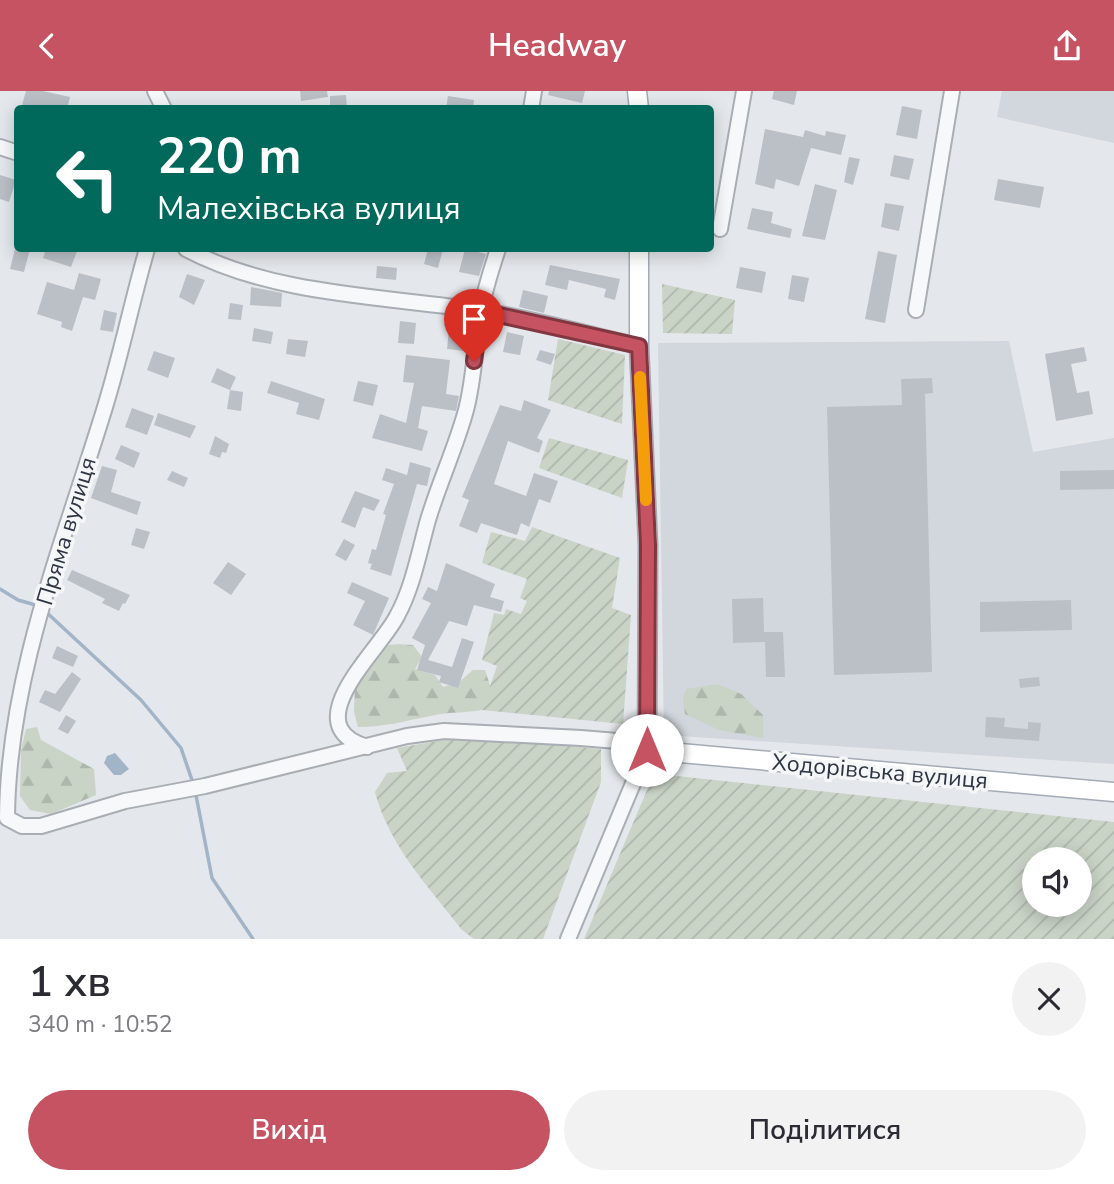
<!DOCTYPE html>
<html lang="uk">
<head>
<meta charset="utf-8">
<style>
	body { margin:0; font-family:"Nunito Sans",sans-serif; background:#f2f2f3; color:#2b2b33; height:100vh; display:flex; flex-direction:column; font-size:26px; white-space:nowrap }
	* { box-sizing:border-box; margin:0 }
	p { font-size:23px; color:#7c7c81 }
	.icon { flex:none; width:38px; height:38px; fill:none; stroke:currentColor; stroke-width:2; stroke-linecap:round; stroke-linejoin:round }
	.map { position:relative; height:848px; overflow:hidden }
	.side { display:flex; flex-direction:column; background:#fff; flex:1 }
	.side>* { flex:none }
	.hud { position:absolute; left:14px; top:14px; width:700px; height:147px; border-radius:7px; box-shadow:0 4px 18px #0003; background:#00695c; color:#fff; overflow:hidden }
	.tools { position:absolute; left:1022px; top:756px; display:grid; gap:14px }
	.tools a { display:grid; place-items:center; width:70px; height:70px; border-radius:50%; background:#fff; box-shadow:0 4px 18px #0003; font-size:35px }
	.pin { position:absolute; display:grid; place-items:center; width:60px; height:60px; color:#fff; margin:-72px -30px; border-radius:50% 50% 50% 0; rotate:-45deg; box-shadow:0 0 7px #0007 }
	.pin .icon { rotate:45deg }
	.me { position:absolute; width:77px; margin:-38px; rotate:0deg; stroke-linejoin:round; filter:drop-shadow(0 0 5px #0008) }
	.turn { display:flex; align-items:center; gap:24px; height:147px; padding:0 28px; font-size:32px }
	.turn .icon { width:91px; height:91px; stroke-width:2.5 }
	.turn b { display:block; font-size:49px; line-height:60px }
	.round { display:grid; place-items:center; flex:none; width:74px; height:74px; border-radius:37px; background:#f2f2f3 }
	.overview { display:flex; align-items:center; justify-content:space-between; height:119px; padding:0 28px }
	h1 { font-size:42px; font-weight:600; line-height:52px }
	.primary-button { display:flex; gap:14px; margin-top:auto; padding:14px 28px }
	.primary-button a { flex:1; height:80px; border-radius:42px; background:#c65362; color:#fff; font-size:28px; font-weight:600; line-height:80px; text-align:center }
	.primary-button a+a { background:#f2f2f3; color:#2b2b33 }
	header { display:flex; justify-content:space-between; align-items:center; height:91px; padding:0 28px; background:#c65362; color:#fff; font-size:32px; font-weight:600 }
	.map>svg:first-child { display:block }
	.built { fill:#d2d6dd }
	.forest { fill:url(#forest-firs) }
	.garden { fill:url(#garden-furrows); fill-rule:evenodd }
	.water { fill:#a2b4c8 }
	.lines { fill:none; stroke-linecap:round; stroke-linejoin:round }
	.stream { stroke:#a2b4c8; stroke-width:3.5 }
	.building { fill:#bbc0c7 }
	.minor-casing { stroke:#a9aeb5; stroke-width:18 }
	.major-casing { stroke:#a4abb6; stroke-width:21 }
	.minor { stroke:#f7f8f9; stroke-width:14 }
	.major { stroke:#fff; stroke-width:18 }
	.route-casing { stroke:#813640; stroke-width:18 }
	.route { stroke:#c65362; stroke-width:12 }
	.slow { stroke:#f59e0b; stroke-width:12 }
	.labels { text-anchor:middle; stroke-width:7; stroke-linejoin:round; paint-order:stroke }
	.street-label { font-size:23px; fill:#2d3442; stroke:#f4f6f8 }
</style>
</head>
<body>
<header><svg class="icon" aria-label="back" viewBox="0 0 24 24"><path d="M15 5l-7 7 7 7"/></svg>Headway<svg class="icon" aria-label="share" viewBox="0 0 24 24"><path d="M12 15V3M7 8l5-5 5 5M5 13v7h14v-7"/></svg></header>
<div class="map">
<svg width="1114" height="848" viewBox="0 0 1114 848">
	<defs>
		<pattern id="forest-firs" width="22" height="20" patternUnits="userSpaceOnUse" patternTransform="scale(1.75)"><rect width="22" height="20" fill="#c9d4c6"/><path d="M5 1l3.5 6h-7zM16 11l3.5 6h-7z" fill="#adb7ab"/></pattern>
		<pattern id="garden-furrows" width="10" height="10" patternUnits="userSpaceOnUse" patternTransform="scale(1.75)"><rect width="10" height="10" fill="#c9d4c6"/><path d="M-1 1l2-2M0 10L10 0M9 11l2-2" fill="none" stroke="#adb7ab"/></pattern>
	</defs>
	<rect width="100%" height="100%" fill="#e4e7eb"/>
	<path class="built" d="M1002,0H1114V52L997,26Z
		M1009,250L1033,361L1114,347V673L664,644L658,252Z"/>
	<path class="forest" d="M398,553L413,554L422,566L415,578L435,584L443,596L458,592L473,579H485L494,607L491,617C470,623 450,620 430,625C405,630 384,636 358,636L354,621L356,566L381,555Z
		M718,593L741,603L763,624V647L719,639L685,623L683,607L686,598Z
		M37,636L41,649L94,678L96,704L51,723L30,719L20,705L21,659L26,638Z"/>
	<path class="garden" d="M662,193L735,209L732,243L663,242Z
		M558,248L625,264L622,333L548,309Z
		M549,347L628,369L622,407L539,377Z
		M532,436L620,467L612,517L631,524L623,633L482,619L497,575L482,569L494,522L504,524L506,518L521,523L527,510L520,507L527,488L482,472L491,441L525,450Z
		M467,645L601,658V691L543,848H474L462,839C429,796 389,755 375,701L387,682L407,680L397,657Z
		M667,684L1114,731V848H584L650,692ZM1034,768H1080V814H1034Z"/>
	<path class="water" d="M115,662L129,678L121,684H114L104,672L107,665Z"/>
	<g class="lines">
		<path class="stream" d="M0,498L18,509L39,515
			M45,520L141,609L181,657L193,692
			M195,699L212,787L253,848"/>
	</g>
	<path class="building" d="M26,0H43L70,6L67,18L22,14Z
		M300,0H327L328,6L301,10Z
		M549,0H585L582,12L548,4Z
		M774,0H797L794,14L772,8Z
		M346,4L347,18H330V5Z
		M448,5L474,9L473,18H446Z
		M902,15L922,19L917,48L896,44Z
		M765,38L803,46L805,39L825,45L826,40L846,44L841,64L811,57L799,95L776,88L774,98L755,93Z
		M894,64L914,68L909,89L890,85Z
		M849,66L860,68L853,94L844,91Z
		M0,84L16,89L9,111L0,108Z
		M998,88L1044,96L1040,117L994,109Z
		M815,93L837,99L825,149L802,145Z
		M885,112L904,115L899,140L881,136Z
		M752,117L773,121L771,132L792,138L790,147L747,138Z
		M15,158H30L24,181L10,178Z
		M46,158H78L71,176L43,167Z
		M428,158H443L438,177L424,173Z
		M465,158L486,163L479,185L459,181Z
		M878,160L897,164L885,232L865,228Z
		M550,174L620,188L615,209L604,206L606,198L569,189L567,199L545,194Z
		M377,175L397,177L396,189L376,187Z
		M740,176L766,181L762,202L736,197Z
		M79,182L101,188L95,209L83,206L72,240L61,236L62,231L37,223L47,191L74,199Z
		M187,183L205,189L194,214L179,206Z
		M792,184L809,187L804,211L788,208Z
		M251,196L282,202L281,216L250,214Z
		M523,199L548,205L544,222L519,216Z
		M230,212L243,214L241,229L228,228Z
		M104,219L117,222L113,241L100,239Z
		M400,230L416,232L414,253L398,252Z
		M254,237L273,241L271,253L252,250Z
		M449,238L467,240L465,260L447,258Z
		M507,241L524,245L520,264L503,261Z
		M288,248L308,250L305,266L286,263Z
		M1084,256L1087,270L1071,273L1077,302L1089,300L1093,323L1056,330L1045,263Z
		M540,259L555,263L551,274L536,269Z
		M154,260L175,267L168,287L147,279Z
		M406,264L450,269L446,303L459,305L456,320L422,315L418,337L428,340L422,360L372,347L380,323L406,332L414,292L403,291Z
		M217,277L236,286L230,299L211,291Z
		M932,287L933,302L925,303L932,581L834,584L827,316L902,314L901,288Z
		M271,290L325,308L319,329L296,323L299,312L267,302Z
		M358,290L378,294L373,315L353,310Z
		M230,299L243,301L241,320L227,318Z
		M524,309L551,319L537,347L543,350L539,362L508,350L494,393L526,405L534,382L558,390L550,412L539,408L529,436L521,432L517,444L481,432L477,442L459,435L469,409L462,406L500,314L521,320Z
		M132,317L154,325L147,344L125,336Z
		M158,322L196,335L190,347L154,334Z
		M215,345L229,353L226,362L222,361L220,367L209,363Z
		M121,354L140,362L134,377L115,368Z
		M410,371L431,377L427,395L417,393L391,485L370,478L372,473L368,472L372,458L376,459L386,424L383,423L394,393L382,389L386,377L407,384Z
		M102,375L117,379L111,401L141,411L137,424L91,407Z
		M1114,379V398L1060,399V380Z
		M172,380L188,387L184,396L167,389Z
		M355,400L380,409L374,420L363,416L355,437L341,431Z
		M136,437L150,441L144,458L131,454Z
		M344,448L355,454L346,470L335,464Z
		M228,471L246,483L231,504L213,492Z
		M446,472L495,493L490,506L504,510L501,521L474,514L467,535L449,530L428,569L452,576L462,547L474,551L458,597L439,591L441,585L417,579L425,554L412,547L431,512L422,508L428,496L437,500Z
		M72,479L130,504L125,513L123,512L119,520L102,512L105,508L67,489Z
		M352,491L389,507L373,544L353,534L365,510L347,502Z
		M763,507L764,541H783L785,586H766L765,551L733,552L732,508Z
		M1071,509L1072,539L980,541V511Z
		M57,555L78,565L73,576L52,567Z
		M72,581L81,588L60,621L39,611L45,599L55,603Z
		M1039,586L1040,595L1020,597L1019,588Z
		M66,624L76,630L68,643L58,638Z
		M986,626L1005,627L1004,636L1028,638V631L1041,632L1039,650L985,646Z"/>
	<g class="lines">
		<defs>
			<path id="minor" d="M155,0L164,18
				M531,18L534,0
				M0,56L18,62
				M720,138L744,0
				M147,158C132,210 121,264 105,316C64,450 8,586 7,727L22,735H41L125,710L205,695L407,645L444,640L581,647L617,650L647,659L568,848
				M186,158C273,204 380,205 477,219C531,227 585,243 639,255
				M916,219L952,0
				M367,656C293,634 381,558 397,525C413,496 419,461 428,429C439,392 456,356 466,319C474,289 475,255 480,224C484,202 491,179 498,158"/>
			<path id="major" d="M637,0L639,18
				M639,158V255L648,454L647,659L1114,701"/>
		</defs>
		<use href="#minor" class="minor-casing"/>
		<use href="#major" class="major-casing"/>
		<use href="#minor" class="minor"/>
		<use href="#major" class="major"/>
	</g>
	<g class="lines">
		<defs>
			<path id="route" d="M474,270L481,220L639,255L648,454L647,659"/>
		</defs>
		<use href="#route" class="route-casing"/>
		<use href="#route" class="route"/>
		<path class="slow" d="M640,286L646,409"/>
	</g>
	<g class="labels">
		<g class="street-label">
			<text transform="translate(66 440) rotate(-73)" y="8">Пряма вулиця</text>
			<text transform="translate(880 680) rotate(5)" y="8">Ходорівська вулиця</text>
		</g>
	</g>
</svg>
<div class="tools">
<a><svg class="icon" aria-label="sound" viewBox="0 0 24 24"><path d="M4 9h4l5-4v14l-5-4H4zM17 9q2 3 0 6"/></svg></a>
</div>
<div class="pin" style="left:474px;top:270px;background:#d93025"><svg class="icon" aria-label="arrive" viewBox="0 0 24 24"><path d="M6 21V4h12l-3 4 3 4H6"/></svg></div>
<svg class="me" style="left:647px;top:659px" viewBox="-20 -20 40 40"><circle r="19" fill="#fff"/><path d="M0-13L10 11 0 6-10 11z" fill="#c65362"/></svg>
<div class="hud">
<div class="turn"><svg class="icon" aria-label="left" viewBox="0 0 24 24"><path d="M17 20v-9H6M10 6l-5 5 5 5"/></svg><div><b>220 m</b>Малехівська вулиця</div></div>
</div>
</div>
<section class="side">
<div class="overview"><div><h1>1 хв</h1><p>340 m · 10:52</p></div><a class="round"><svg class="icon" aria-label="close" viewBox="0 0 24 24"><path d="M6 6l12 12M18 6L6 18"/></svg></a></div>
<div class="primary-button"><a>Вихід</a><a>Поділитися</a></div>
</section>
</body>
</html>
